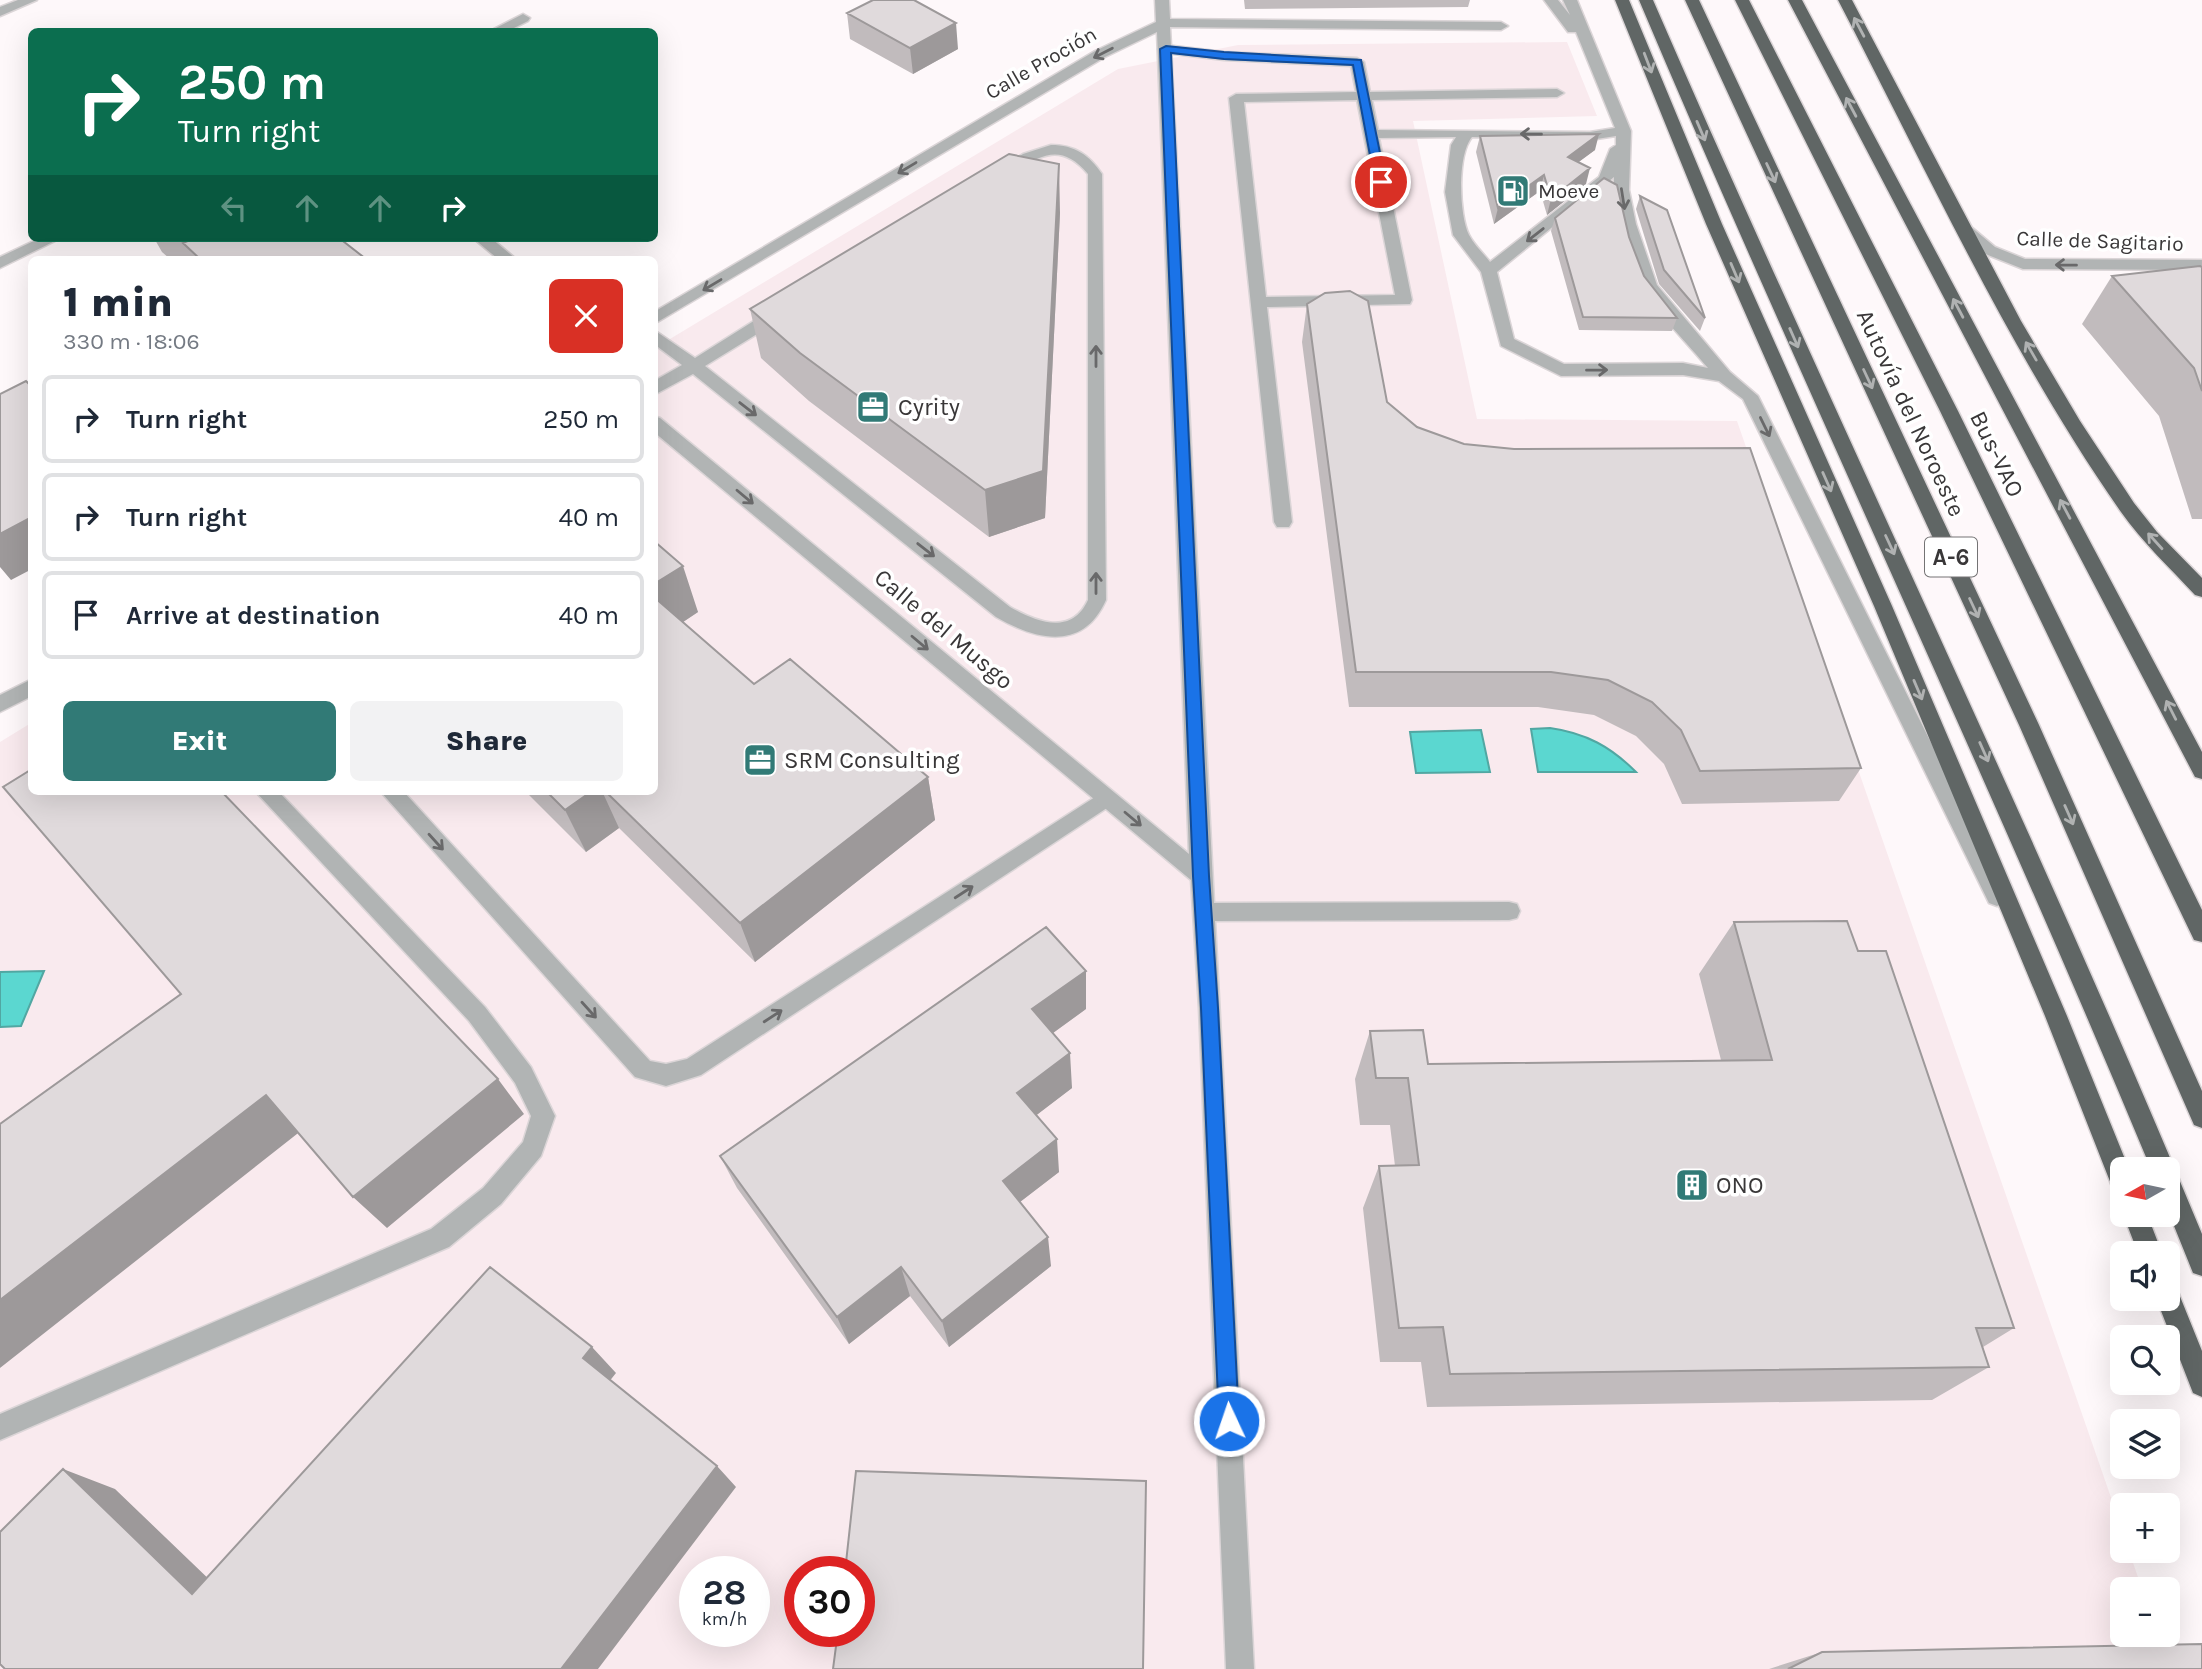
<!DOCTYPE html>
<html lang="en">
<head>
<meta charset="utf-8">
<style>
	body { margin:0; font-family:Karla,sans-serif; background:#f2f2f3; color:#1f2937; height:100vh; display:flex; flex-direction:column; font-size:26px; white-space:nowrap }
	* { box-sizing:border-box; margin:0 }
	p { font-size:23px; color:#747a83 }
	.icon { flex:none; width:38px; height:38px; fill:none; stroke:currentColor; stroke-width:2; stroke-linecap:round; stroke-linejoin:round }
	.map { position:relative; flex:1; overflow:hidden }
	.drawer { position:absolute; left:28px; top:256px; width:630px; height:539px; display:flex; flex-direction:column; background:#fff; border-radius:10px; box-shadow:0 7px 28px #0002 }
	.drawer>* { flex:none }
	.banner { position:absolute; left:28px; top:28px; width:630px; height:214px; border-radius:10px; box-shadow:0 7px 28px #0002; background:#0b6e4f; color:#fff; overflow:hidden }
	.needle { width:46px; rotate:261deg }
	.fabs { position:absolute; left:2110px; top:1157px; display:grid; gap:14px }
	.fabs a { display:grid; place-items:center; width:70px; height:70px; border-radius:10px; background:#fff; box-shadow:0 7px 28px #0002; font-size:35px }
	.speed { position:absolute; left:679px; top:1556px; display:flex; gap:14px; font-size:35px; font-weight:700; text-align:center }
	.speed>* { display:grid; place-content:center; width:91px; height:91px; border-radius:50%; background:#fff; box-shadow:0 7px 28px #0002; line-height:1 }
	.speed small { font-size:18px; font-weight:400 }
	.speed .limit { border:10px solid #d22; background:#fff; color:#111 }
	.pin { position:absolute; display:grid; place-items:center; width:60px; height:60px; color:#fff; margin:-30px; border:4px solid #fff; border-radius:50%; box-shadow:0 2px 7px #0007 }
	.me { position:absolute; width:77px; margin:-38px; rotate:357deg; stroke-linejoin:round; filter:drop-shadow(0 0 5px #0008) }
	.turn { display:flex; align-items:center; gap:24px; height:147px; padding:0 35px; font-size:32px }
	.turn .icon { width:91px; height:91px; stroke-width:2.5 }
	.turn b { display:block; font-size:49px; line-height:60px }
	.lanes { display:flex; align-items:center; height:66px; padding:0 35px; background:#0003; justify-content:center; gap:35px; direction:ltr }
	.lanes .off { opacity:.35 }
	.round { display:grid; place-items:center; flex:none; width:74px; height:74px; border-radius:10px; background:#f2f2f3 }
	.summary { display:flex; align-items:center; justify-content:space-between; height:119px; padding:0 35px }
	h1 { font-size:42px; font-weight:800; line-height:52px }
	.primary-button { display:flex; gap:14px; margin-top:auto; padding:14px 35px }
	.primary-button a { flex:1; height:80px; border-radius:10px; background:#317a76; color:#fff; font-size:28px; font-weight:800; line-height:80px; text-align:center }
	.primary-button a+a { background:#f2f2f3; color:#1f2937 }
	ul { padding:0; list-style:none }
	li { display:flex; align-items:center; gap:21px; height:88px; margin:0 14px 10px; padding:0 21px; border:4px solid #e0e1e3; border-radius:10px }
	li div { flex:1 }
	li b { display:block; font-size:26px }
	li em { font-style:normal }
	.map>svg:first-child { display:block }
	.built { fill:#f9eaee; fill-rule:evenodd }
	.water { fill:#5bd7d0; stroke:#51a7a2; stroke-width:2 }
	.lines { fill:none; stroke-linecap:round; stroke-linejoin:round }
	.lane-casing { stroke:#dbd5d7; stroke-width:3 }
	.street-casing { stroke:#dbd5d7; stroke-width:3 }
	.highway-casing { stroke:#dbd5d7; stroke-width:3 }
	.lane { fill:#b1b4b4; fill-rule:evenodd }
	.street { fill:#b1b4b4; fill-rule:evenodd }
	.highway { fill:#606665; fill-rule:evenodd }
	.wall { fill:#c1bbbd }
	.shaded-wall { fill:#9d999a }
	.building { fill:#e0dadc; stroke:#9d999a; stroke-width:2 }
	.oneway { stroke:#b0b2b2 }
	.oneway2 { stroke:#69696a }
	.route { fill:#1a73e8; stroke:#114b97; stroke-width:2 }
	.labels { text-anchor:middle; stroke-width:7; stroke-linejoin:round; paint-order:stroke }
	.far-street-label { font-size:21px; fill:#393738; stroke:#fff }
	.far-poi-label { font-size:21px; fill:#393738; stroke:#fff; text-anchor:start }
	.shield { fill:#fff; stroke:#747374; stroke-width:2 }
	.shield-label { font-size:23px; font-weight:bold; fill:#393738 }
	.poi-label { font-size:24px; fill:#393738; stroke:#fff; text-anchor:start }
	.street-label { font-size:24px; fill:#393738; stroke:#fff }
</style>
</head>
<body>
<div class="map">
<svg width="2202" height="1669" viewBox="0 0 2202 1669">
	<rect width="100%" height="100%" fill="#fef8fa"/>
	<path class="built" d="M1567,42L1597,116L1413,121L1477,419L1737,421L2123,1532V1550L2129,1551L2142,1589H2123V1634L2158,1635L2170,1669H0V742L31,723L32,791H654L655,348L1118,69L1238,45ZM695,1572H754V1631H695ZM800,1572H859V1631H800Z"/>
	<path class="water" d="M1550,728C1586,733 1611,747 1636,772H1538L1531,729Z
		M1481,730L1490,772L1416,773L1410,732Z
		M44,971L21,1026L0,1027V972Z"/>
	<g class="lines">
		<defs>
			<path id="lane" d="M1544,0H1558L1570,15L1563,0H1577L1631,131L1629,190L1636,224L1657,285L1730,372L1758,396L2008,897L2005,903L1997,906L1989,903L1743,399L1719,381L1683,375L1561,376L1501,346L1481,272L1453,235L1445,192L1451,145L1456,137L1379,138L1412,300L1410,304L1267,307L1292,522L1289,527H1277L1274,522L1229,98L1236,94L1356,92L1351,66L1224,60L1165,53L1158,49L1165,45L1224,52L1357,58L1364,62L1370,92L1557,89L1564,93L1557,97L1372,100L1378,130L1590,132L1615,128L1576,32H1568ZM1357,100L1395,295L1266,297L1244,102ZM1616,136V145L1610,149L1599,177L1490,262C1484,254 1474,245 1469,235C1459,215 1457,155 1472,137L1590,140ZM1614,177C1613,204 1629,264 1642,288C1657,313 1688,344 1708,368L1683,363L1564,364L1514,339L1497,272Z
				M1051,145C1075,145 1089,155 1102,174L1106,600C1083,652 1036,640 996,617L693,374L654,395V381L682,365L654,344V330L695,358L771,310H783L785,314L783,318L705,366L1010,607C1035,621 1071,637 1088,600V174C1060,141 1040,156 1008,175L1003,176L996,172L1023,154Z
				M473,238H491L516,259H498Z
				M1106,790L1113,792L1116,798L1113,804L701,1075L666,1086L635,1077L380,791H403L650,1061L666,1064L687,1059Z
				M255,791H278L485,1007L531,1067L555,1116L541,1156L501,1204L449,1247L0,1440V1414L431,1229L483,1188L523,1142L531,1116L515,1083L469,1021Z"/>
			<path id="street" d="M18,0H37L0,16V7Z
				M1155,0H1169L1170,19L1501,22L1508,26L1501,30L1170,27L1214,903L1509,902L1517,904L1520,911L1517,918L1509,920L1215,921L1254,1669H1226L1199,1008L1191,880L654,432V416L660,418L1189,854L1157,32L1105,57L654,324V312L1095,51L1156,22Z
				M523,14L530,18L528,21L506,32H488Z
				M1965,224L1970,226L1995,247L2025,259L2202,260V270L2023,269L1983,253L1957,229Z
				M40,238H61L0,268V257Z
				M32,679V696L0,712V695Z"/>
			<path id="highway" d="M1615,0H1629L1722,224L1892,606L2067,1016L2129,1169H2123V1195L2114,1192L2111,1184L2045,1016L1874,606L1706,224Z
				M1639,0H1653C1832,413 2031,821 2202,1234V1276L2193,1273L2168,1211V1169H2151C1988,776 1805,392 1639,0Z
				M1685,0H1699L2039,725L2202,1091V1128L2194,1125L2019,725Z
				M1735,0H1749L1958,411L2202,910V942L2194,940L1940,411Z
				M1788,0H1802L2202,752V779L2195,777Z
				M1838,0H1852L2021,321L2080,421L2134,503L2157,532L2202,578V597L2195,595C2170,568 2142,542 2121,512C2010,353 1927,171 1838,0Z
				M2123,1214H2147L2162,1253H2138Z
				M2168,1286L2177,1289L2202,1351V1397L2193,1393L2156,1298H2168Z"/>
		</defs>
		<use href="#lane" class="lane-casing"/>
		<use href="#street" class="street-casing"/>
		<use href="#highway" class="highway-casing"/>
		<use href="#lane" class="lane"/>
		<use href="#street" class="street"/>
		<use href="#highway" class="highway"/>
	</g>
	<path class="wall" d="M1244,0H1470L1468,7L1245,9Z
		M847,13L958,49L913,74L850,39Z
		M1480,136L1595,150L1578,162L1586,184L1547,215L1540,191L1494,224L1476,152Z
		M1640,196L1705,318L1700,331L1659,284L1636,209Z
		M1060,213L1045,518L989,537L809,401L761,358L750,309Z
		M1555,218L1629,237L1644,276L1677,318L1672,331L1579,330L1551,231Z
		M154,238H339L366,259H170L162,252Z
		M2202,267V519H2192L2159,416L2082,324L2112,276Z
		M1307,304L1387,402L1417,427L1861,768L1839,801L1682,804L1664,764L1636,736L1594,715L1538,707H1349L1302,342Z
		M654,541L698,612L683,622L754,684L928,777L935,820L755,962L619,828L586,852L525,791H654Z
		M1734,922L1858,951L2014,1328L1983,1347L1989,1367L1932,1400L1427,1407L1421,1362H1380L1363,1208L1379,1166H1395L1390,1125H1360L1355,1079L1370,1031L1428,1064L1721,1060L1699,974Z
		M1086,1009L1053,1033L1072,1088L1036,1115L1059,1172L1020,1202L1051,1266L949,1347L910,1296L849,1344L737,1188L720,1156Z
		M1822,1652L2202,1669H1769Z"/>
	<path class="shaded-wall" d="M956,23L958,49L913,74L910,48Z
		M1599,134L1595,150L1564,173L1568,157Z
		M1059,164L1060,213L1045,518L989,537L985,490Z
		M1590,168L1586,184L1547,215L1551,199Z
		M1544,175L1540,191L1494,224L1498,208Z
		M32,517V569L11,580L0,567V534Z
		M683,566L698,612L662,636L654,613V584Z
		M928,777L935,820L755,962L740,923Z
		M592,791H602L619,828L586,852L565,810Z
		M1086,971V1009L1035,1046L1032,1009Z
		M1070,1053L1072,1088L1021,1127L1017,1093Z
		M498,1079L524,1114L387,1228L353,1197Z
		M266,1095L302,1130L0,1368V1300Z
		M1057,1139L1059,1172L1007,1212L1003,1181Z
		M1048,1237L1051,1266L949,1347L942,1321Z
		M901,1267L910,1296L849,1344L837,1317Z
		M592,1347L616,1373L608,1383L583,1358Z
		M717,1466L736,1487L598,1669H561Z
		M63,1469L115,1489L240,1609L192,1594Z"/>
	<path class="building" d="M873,0H914L956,23L910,48L847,13Z
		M1599,134L1568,157L1590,168L1551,199L1544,175L1498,208L1480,136Z
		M1009,154L1059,164L1043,471L985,490L800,353L750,309Z
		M1604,178L1617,185L1629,237L1644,276L1677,318L1583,317L1555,218Z
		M1640,196L1667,210L1705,318L1664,270Z
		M185,238H339L366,259H200L183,243L188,241Z
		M2200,266L2202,267V391L2194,368L2112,276Z
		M1350,291L1368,301L1387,402L1417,427L1464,444L1514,449L1750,448L1861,768L1700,771L1681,730L1652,702L1608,680L1551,672H1356L1307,304L1325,293Z
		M26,381L32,387V517L0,534V394Z
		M654,541L683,566L654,584Z
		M654,597L754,684L790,659L928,777L740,923L605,791H654Z
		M32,769V791H221L498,1079L353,1197L266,1095L0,1300V1124L181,994L3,787Z
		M546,791H592L565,810Z
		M1847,921L1858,951H1886L2014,1328H1976L1989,1367L1450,1374L1443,1327L1399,1328L1379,1166L1419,1165L1408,1078H1376L1370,1031L1423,1030L1428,1064L1772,1060L1734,922Z
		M1046,927L1086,971L1032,1009L1070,1053L1017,1093L1057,1139L1003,1181L1048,1237L942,1321L901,1267L837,1317L720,1156Z
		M490,1267L592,1347L583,1358L717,1466L561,1669H5L0,1664V1532L63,1469L192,1594Z
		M856,1471L1146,1481L1143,1669H833L838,1631H859V1572H845Z
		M2202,1644V1669H1788L1822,1652Z"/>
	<defs><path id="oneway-shaft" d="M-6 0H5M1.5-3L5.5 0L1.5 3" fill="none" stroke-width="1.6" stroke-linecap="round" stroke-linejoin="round" transform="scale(1.75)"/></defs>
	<g class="oneway">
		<use href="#oneway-shaft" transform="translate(1859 27) rotate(-118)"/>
		<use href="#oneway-shaft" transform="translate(1648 63) rotate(69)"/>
		<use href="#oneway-shaft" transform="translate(1851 107) rotate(-118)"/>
		<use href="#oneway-shaft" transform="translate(1701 131) rotate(67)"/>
		<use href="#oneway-shaft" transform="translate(1771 173) rotate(65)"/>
		<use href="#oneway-shaft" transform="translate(1735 273) rotate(67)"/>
		<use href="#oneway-shaft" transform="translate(1958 308) rotate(-118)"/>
		<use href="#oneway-shaft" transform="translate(1794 338) rotate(66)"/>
		<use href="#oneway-shaft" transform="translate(2031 351) rotate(-120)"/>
		<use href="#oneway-shaft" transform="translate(1868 379) rotate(65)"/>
		<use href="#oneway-shaft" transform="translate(1827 482) rotate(66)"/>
		<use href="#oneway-shaft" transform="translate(2065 509) rotate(-118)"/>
		<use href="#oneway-shaft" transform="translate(2155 541) rotate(-132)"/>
		<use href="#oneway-shaft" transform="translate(1890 545) rotate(65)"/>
		<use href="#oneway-shaft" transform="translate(1974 608) rotate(65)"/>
		<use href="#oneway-shaft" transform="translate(1918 690) rotate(67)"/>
		<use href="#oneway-shaft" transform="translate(2171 710) rotate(-117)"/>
		<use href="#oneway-shaft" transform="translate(1984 752) rotate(66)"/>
		<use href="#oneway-shaft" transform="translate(2069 815) rotate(66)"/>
	</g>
	<g class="oneway2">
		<use href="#oneway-shaft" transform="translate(1103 53) rotate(153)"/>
		<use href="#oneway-shaft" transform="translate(1531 134) rotate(-179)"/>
		<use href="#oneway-shaft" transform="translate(907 168) rotate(149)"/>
		<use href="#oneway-shaft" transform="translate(1623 199) rotate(81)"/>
		<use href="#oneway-shaft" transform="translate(1535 235) rotate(142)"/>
		<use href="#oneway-shaft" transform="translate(2066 265) rotate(-179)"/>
		<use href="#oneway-shaft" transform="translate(712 285) rotate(149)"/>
		<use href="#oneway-shaft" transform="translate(1096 356) rotate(-90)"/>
		<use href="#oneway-shaft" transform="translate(1597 370) rotate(-1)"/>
		<use href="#oneway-shaft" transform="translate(748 409) rotate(38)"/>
		<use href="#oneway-shaft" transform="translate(1765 427) rotate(64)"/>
		<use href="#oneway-shaft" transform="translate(745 497) rotate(40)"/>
		<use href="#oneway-shaft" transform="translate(926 550) rotate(38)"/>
		<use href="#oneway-shaft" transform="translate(1096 583) rotate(-90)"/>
		<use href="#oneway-shaft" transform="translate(920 643) rotate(40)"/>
		<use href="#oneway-shaft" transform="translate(1133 819) rotate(40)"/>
		<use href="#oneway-shaft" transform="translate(436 842) rotate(48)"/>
		<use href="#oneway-shaft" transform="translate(964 892) rotate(-33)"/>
		<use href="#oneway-shaft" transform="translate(589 1010) rotate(48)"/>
		<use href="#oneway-shaft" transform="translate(773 1016) rotate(-33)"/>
	</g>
	<path class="route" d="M1166,46L1224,52L1361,60L1386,182L1381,185L1375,182L1353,65L1224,59L1171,53L1209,876L1218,1008L1239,1421L1236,1428L1229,1431L1222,1428L1219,1421L1201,1008L1193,876L1160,49Z"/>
	<defs>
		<symbol id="fuel-square" viewBox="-11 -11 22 22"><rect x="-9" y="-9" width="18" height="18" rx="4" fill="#317a76" stroke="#fff"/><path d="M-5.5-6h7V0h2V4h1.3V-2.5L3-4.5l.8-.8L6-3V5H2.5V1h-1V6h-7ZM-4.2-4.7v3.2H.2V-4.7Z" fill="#fff"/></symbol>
		<symbol id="office-square" viewBox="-11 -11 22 22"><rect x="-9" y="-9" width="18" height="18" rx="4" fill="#317a76" stroke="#fff"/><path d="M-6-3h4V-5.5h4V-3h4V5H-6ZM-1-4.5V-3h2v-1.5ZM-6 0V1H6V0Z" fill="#fff"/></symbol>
		<symbol id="building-square" viewBox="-11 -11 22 22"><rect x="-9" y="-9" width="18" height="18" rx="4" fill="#317a76" stroke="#fff"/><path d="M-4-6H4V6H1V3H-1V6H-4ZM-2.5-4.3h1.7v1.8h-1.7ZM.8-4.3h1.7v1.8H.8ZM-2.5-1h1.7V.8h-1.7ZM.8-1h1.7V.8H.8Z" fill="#fff"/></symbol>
	</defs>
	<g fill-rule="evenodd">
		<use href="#fuel-square" x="1494" y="172" width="38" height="38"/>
		<use href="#office-square" x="854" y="388" width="38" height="38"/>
		<use href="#office-square" x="741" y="741" width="38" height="38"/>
		<use href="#building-square" x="1673" y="1166" width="38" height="38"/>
	</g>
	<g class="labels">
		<g class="far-street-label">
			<text transform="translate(1041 63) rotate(-30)" y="7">Calle Proción</text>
			<text transform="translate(2100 241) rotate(2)" y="7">Calle de Sagitario</text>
		</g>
		<g class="far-poi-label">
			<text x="1538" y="198">Moeve</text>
		</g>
		<rect class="shield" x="1925" y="537.5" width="52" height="39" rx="5"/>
		<g class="shield-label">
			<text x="1951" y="565">A-6</text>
		</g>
		<g class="poi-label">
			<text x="898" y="415">Cyrity</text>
			<text x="784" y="768">SRM Consulting</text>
			<text x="1716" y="1193">ONO</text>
		</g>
		<g class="street-label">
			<text transform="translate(1911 413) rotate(65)" y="8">Autovía del Noroeste</text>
			<text transform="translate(1997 454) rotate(64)" y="8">Bus-VAO</text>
			<text transform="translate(944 629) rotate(40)" y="8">Calle del Musgo</text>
		</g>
	</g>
</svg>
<div class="fabs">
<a><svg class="needle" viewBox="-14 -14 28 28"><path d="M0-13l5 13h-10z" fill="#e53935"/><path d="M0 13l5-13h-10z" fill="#747a83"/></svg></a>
<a><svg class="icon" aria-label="sound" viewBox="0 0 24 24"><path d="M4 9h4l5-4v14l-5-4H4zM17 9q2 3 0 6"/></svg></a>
<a><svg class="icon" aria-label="search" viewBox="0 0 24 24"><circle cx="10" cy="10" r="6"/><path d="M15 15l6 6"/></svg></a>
<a><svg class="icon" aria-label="layers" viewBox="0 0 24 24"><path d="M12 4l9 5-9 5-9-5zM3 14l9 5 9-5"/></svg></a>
<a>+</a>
<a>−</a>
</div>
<div class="speed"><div>28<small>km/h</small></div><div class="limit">30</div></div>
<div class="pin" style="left:1381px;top:182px;background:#d93025"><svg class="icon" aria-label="arrive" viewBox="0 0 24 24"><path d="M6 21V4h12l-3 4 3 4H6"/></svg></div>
<svg class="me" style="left:1229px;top:1421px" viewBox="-20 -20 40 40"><circle r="17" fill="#1a73e8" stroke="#fff" stroke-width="3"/><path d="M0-11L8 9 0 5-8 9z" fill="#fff"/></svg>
<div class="banner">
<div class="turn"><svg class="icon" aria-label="right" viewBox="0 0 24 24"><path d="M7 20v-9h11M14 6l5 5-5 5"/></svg><div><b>250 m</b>Turn right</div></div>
<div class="lanes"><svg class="icon off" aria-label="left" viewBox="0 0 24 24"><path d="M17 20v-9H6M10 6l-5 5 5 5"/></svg><svg class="icon off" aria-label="ahead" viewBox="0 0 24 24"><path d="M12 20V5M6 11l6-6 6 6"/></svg><svg class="icon off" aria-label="ahead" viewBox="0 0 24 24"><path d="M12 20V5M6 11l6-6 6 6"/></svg><svg class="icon" aria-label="right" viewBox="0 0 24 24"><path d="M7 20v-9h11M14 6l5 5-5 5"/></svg></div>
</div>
<section class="drawer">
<div class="summary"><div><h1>1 min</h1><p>330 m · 18:06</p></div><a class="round" style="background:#d93025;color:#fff"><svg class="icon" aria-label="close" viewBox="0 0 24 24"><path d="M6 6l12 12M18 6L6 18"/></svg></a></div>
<ul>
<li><svg class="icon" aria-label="right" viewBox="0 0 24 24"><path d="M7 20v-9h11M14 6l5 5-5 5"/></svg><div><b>Turn right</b></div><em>250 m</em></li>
<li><svg class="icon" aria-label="right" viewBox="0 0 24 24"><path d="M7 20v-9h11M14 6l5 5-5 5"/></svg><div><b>Turn right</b></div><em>40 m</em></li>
<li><svg class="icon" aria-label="arrive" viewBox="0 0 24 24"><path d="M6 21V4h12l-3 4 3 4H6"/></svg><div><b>Arrive at destination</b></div><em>40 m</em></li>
</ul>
<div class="primary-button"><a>Exit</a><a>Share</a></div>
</section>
</div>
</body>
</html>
